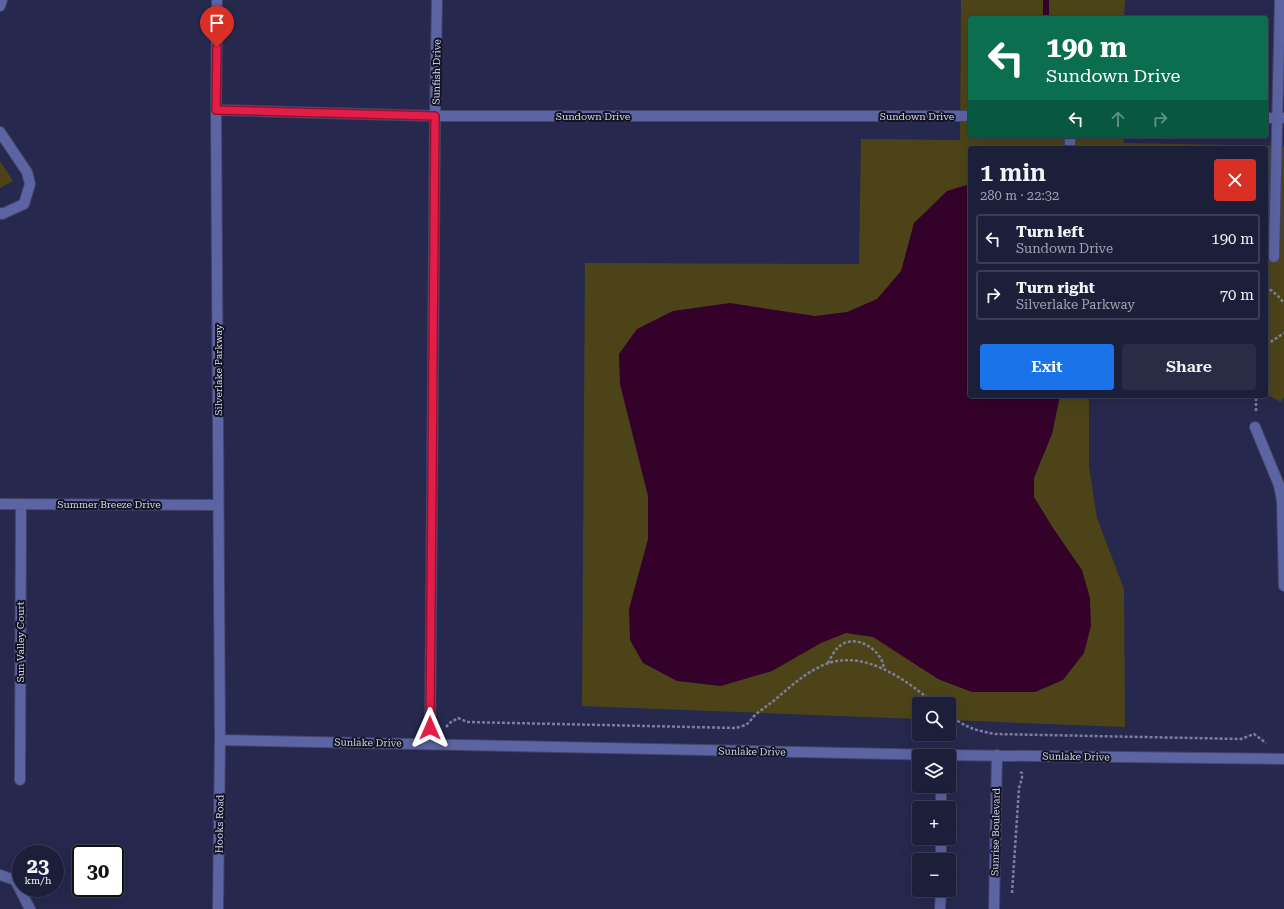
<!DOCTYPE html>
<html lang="en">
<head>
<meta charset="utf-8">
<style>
	body { margin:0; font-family:"Roboto Serif",serif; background:#292c45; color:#f1f3f6; height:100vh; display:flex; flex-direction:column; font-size:15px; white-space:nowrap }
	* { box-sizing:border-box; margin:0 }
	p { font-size:13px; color:#a0a2af }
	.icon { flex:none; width:22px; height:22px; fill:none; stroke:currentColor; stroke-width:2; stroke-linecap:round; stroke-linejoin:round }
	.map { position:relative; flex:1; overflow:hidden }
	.panel { position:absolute; left:968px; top:146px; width:300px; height:252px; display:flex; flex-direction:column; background:#1c1f3a; border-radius:4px; box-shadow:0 4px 16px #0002,0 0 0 1px #3a3d54 }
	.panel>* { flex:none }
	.guide { position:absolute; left:968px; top:16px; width:300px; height:122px; border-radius:4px; box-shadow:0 4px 16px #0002,0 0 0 1px #3a3d54; background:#0b6e4f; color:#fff; overflow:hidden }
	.buttons { position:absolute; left:912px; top:697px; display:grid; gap:8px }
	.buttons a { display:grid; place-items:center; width:44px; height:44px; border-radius:4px; background:#1c1f3a; box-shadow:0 4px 16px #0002,0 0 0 1px #3a3d54; font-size:20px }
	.speed { position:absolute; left:12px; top:845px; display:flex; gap:8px; font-size:20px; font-weight:700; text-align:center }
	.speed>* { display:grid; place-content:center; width:52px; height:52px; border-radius:50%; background:#1c1f3a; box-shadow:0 4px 16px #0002,0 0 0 1px #3a3d54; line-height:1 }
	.speed small { font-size:10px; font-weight:400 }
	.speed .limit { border:2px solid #111; border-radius:6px; background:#fff; color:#111 }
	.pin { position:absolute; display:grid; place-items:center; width:34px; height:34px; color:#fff; margin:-41px -17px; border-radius:50% 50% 50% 0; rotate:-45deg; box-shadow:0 0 4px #0007 }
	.pin .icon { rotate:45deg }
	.me { position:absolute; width:44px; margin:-22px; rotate:0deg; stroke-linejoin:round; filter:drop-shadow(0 0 3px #0008) }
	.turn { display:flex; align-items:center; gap:14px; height:84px; padding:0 12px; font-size:18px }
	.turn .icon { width:52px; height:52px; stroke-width:2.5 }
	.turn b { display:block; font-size:28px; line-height:34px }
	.lanes { display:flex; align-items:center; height:38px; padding:0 12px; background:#0003; justify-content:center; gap:20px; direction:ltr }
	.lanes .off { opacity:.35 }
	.round { display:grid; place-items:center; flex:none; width:42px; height:42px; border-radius:4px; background:#292c45 }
	.overview { display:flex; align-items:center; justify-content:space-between; height:68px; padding:0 12px }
	h1 { font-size:24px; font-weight:600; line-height:30px }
	.action { display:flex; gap:8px; margin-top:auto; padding:8px 12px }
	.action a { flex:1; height:46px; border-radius:4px; background:#1a73e8; color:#fff; font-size:16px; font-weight:600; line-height:46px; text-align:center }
	.action a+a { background:#292c45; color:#f1f3f6 }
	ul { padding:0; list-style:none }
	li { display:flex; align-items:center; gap:12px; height:50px; margin:0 8px 6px; padding:0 4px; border:2px solid #3a3d54; border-radius:4px }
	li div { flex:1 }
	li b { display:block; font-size:15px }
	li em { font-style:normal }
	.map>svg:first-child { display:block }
	.green { fill:#4c4418 }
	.water { fill:#34012a }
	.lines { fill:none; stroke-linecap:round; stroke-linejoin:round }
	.stream { stroke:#34012a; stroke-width:6 }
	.minor-casing { stroke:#424567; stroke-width:12 }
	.path { stroke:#7b7e9c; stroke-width:2.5; stroke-dasharray:3 2; stroke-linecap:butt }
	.minor { stroke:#5d64a3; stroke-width:10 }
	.route-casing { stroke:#92132f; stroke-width:10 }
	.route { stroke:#e11d48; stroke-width:7 }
	.labels { text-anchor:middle; stroke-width:4; stroke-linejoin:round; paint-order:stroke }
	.street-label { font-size:10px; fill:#d2d6ed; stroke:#121424 }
</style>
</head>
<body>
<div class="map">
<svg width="1284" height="909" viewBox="0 0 1284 909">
	<rect width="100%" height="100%" fill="#26294d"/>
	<path class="green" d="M961,0H1125L1124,18H970V136H1123L1124,143L1284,146V397L1281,402L1266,394V148H970V396H1089V467L1097,518L1124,589L1125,727L949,720V704H919V719L582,706L585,263L859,264L861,139L960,140Z
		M0,161L13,181L0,188Z"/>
	<path class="water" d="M970,184V396H1060L1052,434L1034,478V497L1053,528L1082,570L1090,598L1091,626L1084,653L1063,680L1035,692H972L938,679L873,637L846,633L821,643L772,671L721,686L677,681L643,663L630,640L629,609L648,539V496L620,384L619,354L637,329L673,311L730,303L815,316L847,312L877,299L901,271L914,223L947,191Z"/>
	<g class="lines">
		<path class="stream" d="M1046,18V0"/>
		<defs>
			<path id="minor" d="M217,0L216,110L220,740L218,909
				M0,6L2,0
				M216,110L435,116H970
				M1266,118H1284
				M0,132L27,172L30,184L24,204L2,214L0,213
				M1070,148V136
				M1274,257L1280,0
				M1255,427L1279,485L1282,501L1284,586
				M0,504L218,505
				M220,740L941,755L1284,759
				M430,743L435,116L437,0
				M20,780L21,504
				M941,808V786
				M941,860V838
				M0,875L15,880L30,909
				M940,909L941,890
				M994,909L997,755"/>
		</defs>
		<use href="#minor" class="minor-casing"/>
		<path class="path" d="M1266,286L1278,296L1284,303
			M1266,343H1269L1284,333
			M1256,411V396
			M828,663C831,657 835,649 841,645C853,636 872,645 879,656C882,659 883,664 884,668
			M949,715C967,728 974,730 995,734L1241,739L1254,734L1266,743
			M446,727L451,722L458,718L467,722L736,728C739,727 744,726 747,724C750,722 752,718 755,715C762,709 770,704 777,698C792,685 808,671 826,664C866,649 907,681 935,704
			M1012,893L1019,788L1022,778V773L1020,772"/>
		<use href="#minor" class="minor"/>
	</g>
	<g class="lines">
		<defs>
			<path id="route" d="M217,47L216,110L435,116L430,728"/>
		</defs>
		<use href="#route" class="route-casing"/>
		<use href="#route" class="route"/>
	</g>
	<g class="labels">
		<g class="street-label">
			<text transform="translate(436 72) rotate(-89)" y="4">Sunfish Drive</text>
			<text x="593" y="120">Sundown Drive</text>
			<text x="917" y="120">Sundown Drive</text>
			<text transform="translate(218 370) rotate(-90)" y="4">Silverlake Parkway</text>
			<text x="109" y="508">Summer Breeze Drive</text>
			<text transform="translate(20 642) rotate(-90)" y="4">Sun Valley Court</text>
			<text transform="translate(368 742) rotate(1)" y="4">Sunlake Drive</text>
			<text transform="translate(752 751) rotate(1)" y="4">Sunlake Drive</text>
			<text transform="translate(1076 756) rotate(1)" y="4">Sunlake Drive</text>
			<text transform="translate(219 824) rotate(-89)" y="4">Hooks Road</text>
			<text transform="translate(995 832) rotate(-89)" y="4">Sunrise Boulevard</text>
		</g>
	</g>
</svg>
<div class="buttons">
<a><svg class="icon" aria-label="search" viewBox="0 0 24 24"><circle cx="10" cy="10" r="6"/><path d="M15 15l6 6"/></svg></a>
<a><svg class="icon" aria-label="layers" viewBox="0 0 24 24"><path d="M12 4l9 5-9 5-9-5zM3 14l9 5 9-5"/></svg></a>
<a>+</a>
<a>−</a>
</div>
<div class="speed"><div>23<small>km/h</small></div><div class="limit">30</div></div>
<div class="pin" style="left:217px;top:47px;background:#d93025"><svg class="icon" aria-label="arrive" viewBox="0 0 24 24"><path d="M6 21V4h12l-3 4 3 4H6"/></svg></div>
<svg class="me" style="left:430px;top:728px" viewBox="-20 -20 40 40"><path d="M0-17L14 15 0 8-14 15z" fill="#e11d48" stroke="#fff" stroke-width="4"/></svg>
<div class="guide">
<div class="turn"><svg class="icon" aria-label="left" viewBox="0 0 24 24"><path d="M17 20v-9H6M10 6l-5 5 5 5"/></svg><div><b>190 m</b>Sundown Drive</div></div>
<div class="lanes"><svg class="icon" aria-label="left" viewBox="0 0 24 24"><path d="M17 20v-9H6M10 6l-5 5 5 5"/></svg><svg class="icon off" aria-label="ahead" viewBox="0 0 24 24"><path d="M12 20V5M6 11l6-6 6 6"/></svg><svg class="icon off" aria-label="right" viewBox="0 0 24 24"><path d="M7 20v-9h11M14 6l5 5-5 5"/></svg></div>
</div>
<section class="panel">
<div class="overview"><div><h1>1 min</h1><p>280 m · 22:32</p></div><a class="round" style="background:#d93025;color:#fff"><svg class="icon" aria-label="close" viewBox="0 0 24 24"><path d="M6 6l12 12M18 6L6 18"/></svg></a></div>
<ul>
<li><svg class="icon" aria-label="left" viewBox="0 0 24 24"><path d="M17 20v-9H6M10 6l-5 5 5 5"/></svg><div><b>Turn left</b><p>Sundown Drive</p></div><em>190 m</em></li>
<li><svg class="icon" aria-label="right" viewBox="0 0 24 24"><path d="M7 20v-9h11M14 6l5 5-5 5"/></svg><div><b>Turn right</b><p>Silverlake Parkway</p></div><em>70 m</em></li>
</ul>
<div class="action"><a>Exit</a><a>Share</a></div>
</section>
</div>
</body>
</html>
